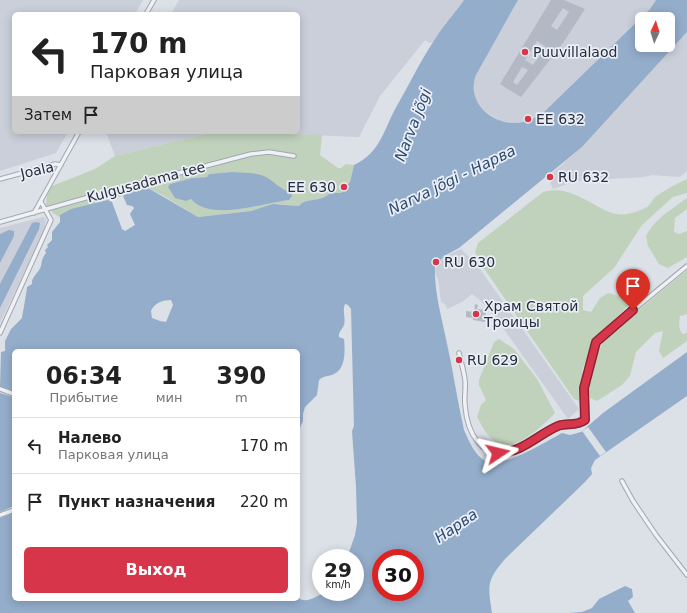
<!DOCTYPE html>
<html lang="ru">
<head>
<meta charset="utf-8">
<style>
	body { margin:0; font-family:"DejaVu Sans",sans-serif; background:#f6f6f6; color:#222; height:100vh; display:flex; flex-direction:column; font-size:15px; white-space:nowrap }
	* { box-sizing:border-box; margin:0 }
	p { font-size:13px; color:#767676 }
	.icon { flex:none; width:22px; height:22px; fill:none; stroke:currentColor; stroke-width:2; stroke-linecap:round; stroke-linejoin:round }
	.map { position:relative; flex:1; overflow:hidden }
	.drawer { position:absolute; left:12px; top:349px; width:288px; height:252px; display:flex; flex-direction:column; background:#fff; border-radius:6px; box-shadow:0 2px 10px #0003 }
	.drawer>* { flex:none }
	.top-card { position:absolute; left:12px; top:12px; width:288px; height:122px; border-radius:6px; box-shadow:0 2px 10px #0003; background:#fff; color:#222; overflow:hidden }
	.needle { width:26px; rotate:4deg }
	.controls { position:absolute; left:635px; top:12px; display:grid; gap:8px }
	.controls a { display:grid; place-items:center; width:40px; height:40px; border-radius:6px; background:#fff; box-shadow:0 2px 10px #0003; font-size:20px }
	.speed { position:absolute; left:312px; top:549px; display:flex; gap:8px; font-size:20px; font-weight:700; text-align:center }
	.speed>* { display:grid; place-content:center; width:52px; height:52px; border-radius:50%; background:#fff; box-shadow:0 2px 10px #0003; line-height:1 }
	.speed small { font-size:10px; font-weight:400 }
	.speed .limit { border:6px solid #d22; background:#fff; color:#111 }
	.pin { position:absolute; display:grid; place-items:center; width:34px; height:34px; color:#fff; margin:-41px -17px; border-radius:50% 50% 50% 0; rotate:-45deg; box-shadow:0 0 4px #0007 }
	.pin .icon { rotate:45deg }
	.me { position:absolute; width:44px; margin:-22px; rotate:80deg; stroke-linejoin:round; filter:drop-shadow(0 0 3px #0008) }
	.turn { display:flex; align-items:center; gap:14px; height:84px; padding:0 12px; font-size:18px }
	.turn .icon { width:52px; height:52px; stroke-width:2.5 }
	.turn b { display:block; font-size:28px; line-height:34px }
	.then { display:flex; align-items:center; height:38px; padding:0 12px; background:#0003; gap:8px; font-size:15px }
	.eta { display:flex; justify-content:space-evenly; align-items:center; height:68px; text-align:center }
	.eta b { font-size:24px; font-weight:600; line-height:28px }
	.primary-button { display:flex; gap:8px; margin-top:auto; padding:8px 12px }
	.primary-button a { flex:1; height:46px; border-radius:6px; background:#d7364a; color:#fff; font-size:16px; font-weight:600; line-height:46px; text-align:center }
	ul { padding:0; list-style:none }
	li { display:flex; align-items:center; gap:12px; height:56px; padding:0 12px; border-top:1px solid #e0e0e0 }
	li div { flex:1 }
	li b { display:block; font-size:15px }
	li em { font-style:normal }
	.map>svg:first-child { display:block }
	.built { fill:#cacfd9 }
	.green { fill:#c1d2bc; fill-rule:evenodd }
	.water { fill:#94adcb; fill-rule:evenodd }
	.pier { fill:#dce0e7 }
	.building { fill:#b3b9c4; fill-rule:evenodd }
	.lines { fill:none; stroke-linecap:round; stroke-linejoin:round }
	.minor-casing { stroke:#a1a7b1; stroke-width:5.5 }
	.minor { stroke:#eff1f5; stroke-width:3.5 }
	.route-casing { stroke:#8c2330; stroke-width:10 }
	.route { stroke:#d7364a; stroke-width:7 }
	.poi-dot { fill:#d7364a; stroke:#ebeff5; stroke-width:1.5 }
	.labels { text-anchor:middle; stroke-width:3.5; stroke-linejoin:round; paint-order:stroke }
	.poi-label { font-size:14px; fill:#252d3f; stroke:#ebeff5; text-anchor:start }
	.street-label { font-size:14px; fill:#252d3f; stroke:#ebeff5 }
	.water-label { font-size:15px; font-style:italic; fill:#2c4b75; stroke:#ebeff5 }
</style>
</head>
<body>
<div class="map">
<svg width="687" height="613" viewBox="0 0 687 613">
	<rect width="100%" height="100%" fill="#dce0e7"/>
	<path class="built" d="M0,0H143L135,14H14V132H68L56,153L0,171Z
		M179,0H464L433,42L429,43L425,40L380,96L359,137L287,134L284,132H298V14H171Z
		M518,0H656L650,9L543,113L530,121L514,123L500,121L484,111L475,99L473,85L476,75Z
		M687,32V171L680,177L652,175L644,177L576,181L553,189L548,177L582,147Z
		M106,132H215L115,156Z
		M43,217L46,219L44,231L0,323V228Z
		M461,249L477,265L579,409L568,419L493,314L480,300L472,294L462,302L447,309L445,304L441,302L438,279L435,272L436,266L443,257Z"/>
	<path class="green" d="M215,132H284L287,134L322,135L320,155L338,168H341L346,164L354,165L350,182L341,193H330C320,203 306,197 300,206L279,204L251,211L198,217L162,195L148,188H143L135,189L123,196L70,210L59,217L53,213L46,205L47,195L52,186L95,169L115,156ZM232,172L291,193L289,200C264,203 210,222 191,199L188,200L169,189L170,184L192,178L207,177L209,174Z
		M687,179V193L673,197L642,225L614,268L583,296V310L591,312L600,298L608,293L627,298L628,306L596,337L583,368L579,401L574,399L483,267L475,252L478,243L543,192C577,182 601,219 627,214C633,213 642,210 647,207C651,205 652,200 655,197C665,190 676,184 687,179Z
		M687,198V209L675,218L674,232L679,234L687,231V257L668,268L659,264L648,246L646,236C654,219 672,209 687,198Z
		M687,270V314L680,316C679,322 678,330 683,334L687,333V341L663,358L659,351L663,331L655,333L636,352L630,376L622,385L597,401L590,398C585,379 596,354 606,337Z
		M499,339L514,349L537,379L555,413C546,423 520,447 505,445C491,444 483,428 477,417L481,405L486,400L479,385V380L494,342Z"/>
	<path class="water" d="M464,0H518L476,75C466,100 489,123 514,123C525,123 534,119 543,113L650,9L656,0H687V32L582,147L459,248L444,256L435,266C434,291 441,315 446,339C453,369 457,400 464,430C469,441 474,454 485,461C501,470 547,441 562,433L570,435L581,432L603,413L687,352V396L595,460L591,468L592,474L585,482L505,559C486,581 488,586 492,613H0V518L14,512V599L298,598C308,604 316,596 325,592C333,590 346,592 355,592V558H347L355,535L357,523L356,487L352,431L354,426L351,309L348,305L345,304C342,311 346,318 344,325C342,330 338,332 339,337L344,339C345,350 346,369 334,374C328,377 324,375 319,380L317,395L305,407L303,414V421L298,432V351H14V393L0,387L1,352L5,351V341L11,329L22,318C23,313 27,289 27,287L32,284C31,277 39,273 41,266C42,261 42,258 46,253L45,250L48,247L47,245L52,240V232L60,222V215L71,209L108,200L112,202L122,229L125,231L135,225L130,214L134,208L132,206L127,205L123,196L135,189L148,188L198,217L251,211L273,204L299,206C306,197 320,203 330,193H341L350,182L354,165C382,152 384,127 398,104C410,83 421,60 435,39C443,26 455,13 464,0ZM642,19H668V45H642ZM171,300L173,305L166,322L160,321L152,318L151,311C154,303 163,300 171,300ZM381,558H415V592H381Z
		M232,172C243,173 254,172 264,176C274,181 280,189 291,193L292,196L289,200C263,203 210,222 191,199L186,201L175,198L168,187L170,184L192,178L207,177L209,174Z
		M36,222L40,223L39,229L0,308V284L32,223Z
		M9,230L14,231V236L0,263V234Z
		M0,393L14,397V506L0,512Z
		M625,586L632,589L633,597L628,601L635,613H568L582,612L592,608L599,599Z"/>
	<path class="pier" d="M588,427L606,452L600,456L582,431Z"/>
	<path class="building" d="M551,0H564L585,9L563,43L521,97L500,84ZM563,8L569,12L557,30L551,26ZM537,41L546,47L533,65L525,60ZM522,67L528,70L517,85L513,82Z
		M475,304L478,305L477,309L486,310L485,322L473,320V318L466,317V311L474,312Z"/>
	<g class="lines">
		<defs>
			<path id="minor" d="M146,14L154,0
				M0,179L55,164L61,165
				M34,213L79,132
				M0,222L114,190L251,154L269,152L294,156
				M0,333L51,220L41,202
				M459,353C461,362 464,371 465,380C466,388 464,396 465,405C467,432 481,461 513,451C529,446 542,435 556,427C565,422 576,426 585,420L584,388L598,339L687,266
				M0,389L14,394
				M622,481L633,501L656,535L687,575
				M0,515L14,510"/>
		</defs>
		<use href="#minor" class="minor-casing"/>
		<use href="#minor" class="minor"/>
	</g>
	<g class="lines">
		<defs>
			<path id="route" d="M498,453C522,453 537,435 558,426C567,422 575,427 585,420L584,388L596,342L633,310"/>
		</defs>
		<use href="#route" class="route-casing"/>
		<use href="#route" class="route"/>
	</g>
	<g class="poi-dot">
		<circle cx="525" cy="52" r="4"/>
		<circle cx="528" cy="119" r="4"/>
		<circle cx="550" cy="177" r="4"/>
		<circle cx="344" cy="187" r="4"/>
		<circle cx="436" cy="262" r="4"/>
		<circle cx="476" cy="314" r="4"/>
		<circle cx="459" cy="360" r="4"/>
	</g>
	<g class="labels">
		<g class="poi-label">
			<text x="533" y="57">Puuvillalaod</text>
			<text x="536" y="124">EE 632</text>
			<text x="558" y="182">RU 632</text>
			<text x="336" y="192" text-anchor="end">EE 630</text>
			<text x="444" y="267">RU 630</text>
			<text x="484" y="311">Храм Святой<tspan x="484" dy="16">Троицы</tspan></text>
			<text x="467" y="365">RU 629</text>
		</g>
		<g class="street-label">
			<text transform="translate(37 170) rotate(-13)" y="5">Joala</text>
			<text transform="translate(146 182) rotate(-15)" y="5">Kulgusadama tee</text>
		</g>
		<g class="water-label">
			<text transform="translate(413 125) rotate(-69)" y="5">Narva jõgi</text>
			<text transform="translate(452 180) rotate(-26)" y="5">Narva jõgi - Нарва</text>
			<text transform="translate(456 526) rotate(-34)" y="5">Нарва</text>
		</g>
	</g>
</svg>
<div class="controls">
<a><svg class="needle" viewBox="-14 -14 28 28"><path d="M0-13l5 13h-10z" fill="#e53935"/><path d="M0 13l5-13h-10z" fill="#767676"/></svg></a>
</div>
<div class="speed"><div>29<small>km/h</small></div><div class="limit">30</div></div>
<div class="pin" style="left:633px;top:310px;background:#d93025"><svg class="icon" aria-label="arrive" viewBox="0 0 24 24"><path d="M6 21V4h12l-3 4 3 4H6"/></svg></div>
<svg class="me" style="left:498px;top:453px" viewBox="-20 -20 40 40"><path d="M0-17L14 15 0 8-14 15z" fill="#d7364a" stroke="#fff" stroke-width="4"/></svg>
<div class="top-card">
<div class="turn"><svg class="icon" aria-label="left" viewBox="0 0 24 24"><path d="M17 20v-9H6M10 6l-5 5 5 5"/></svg><div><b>170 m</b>Парковая улица</div></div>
<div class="then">Затем<svg class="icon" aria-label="arrive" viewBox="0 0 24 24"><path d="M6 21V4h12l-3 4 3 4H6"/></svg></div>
</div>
<section class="drawer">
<div class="eta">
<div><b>06:34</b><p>Прибытие</p></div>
<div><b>1</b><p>мин</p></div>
<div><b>390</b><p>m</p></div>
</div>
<ul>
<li><svg class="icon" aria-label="left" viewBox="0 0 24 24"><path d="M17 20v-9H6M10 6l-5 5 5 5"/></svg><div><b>Налево</b><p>Парковая улица</p></div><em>170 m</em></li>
<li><svg class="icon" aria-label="arrive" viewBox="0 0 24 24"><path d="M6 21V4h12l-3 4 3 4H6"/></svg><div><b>Пункт назначения</b></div><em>220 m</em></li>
</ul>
<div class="primary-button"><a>Выход</a></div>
</section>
</div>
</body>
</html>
